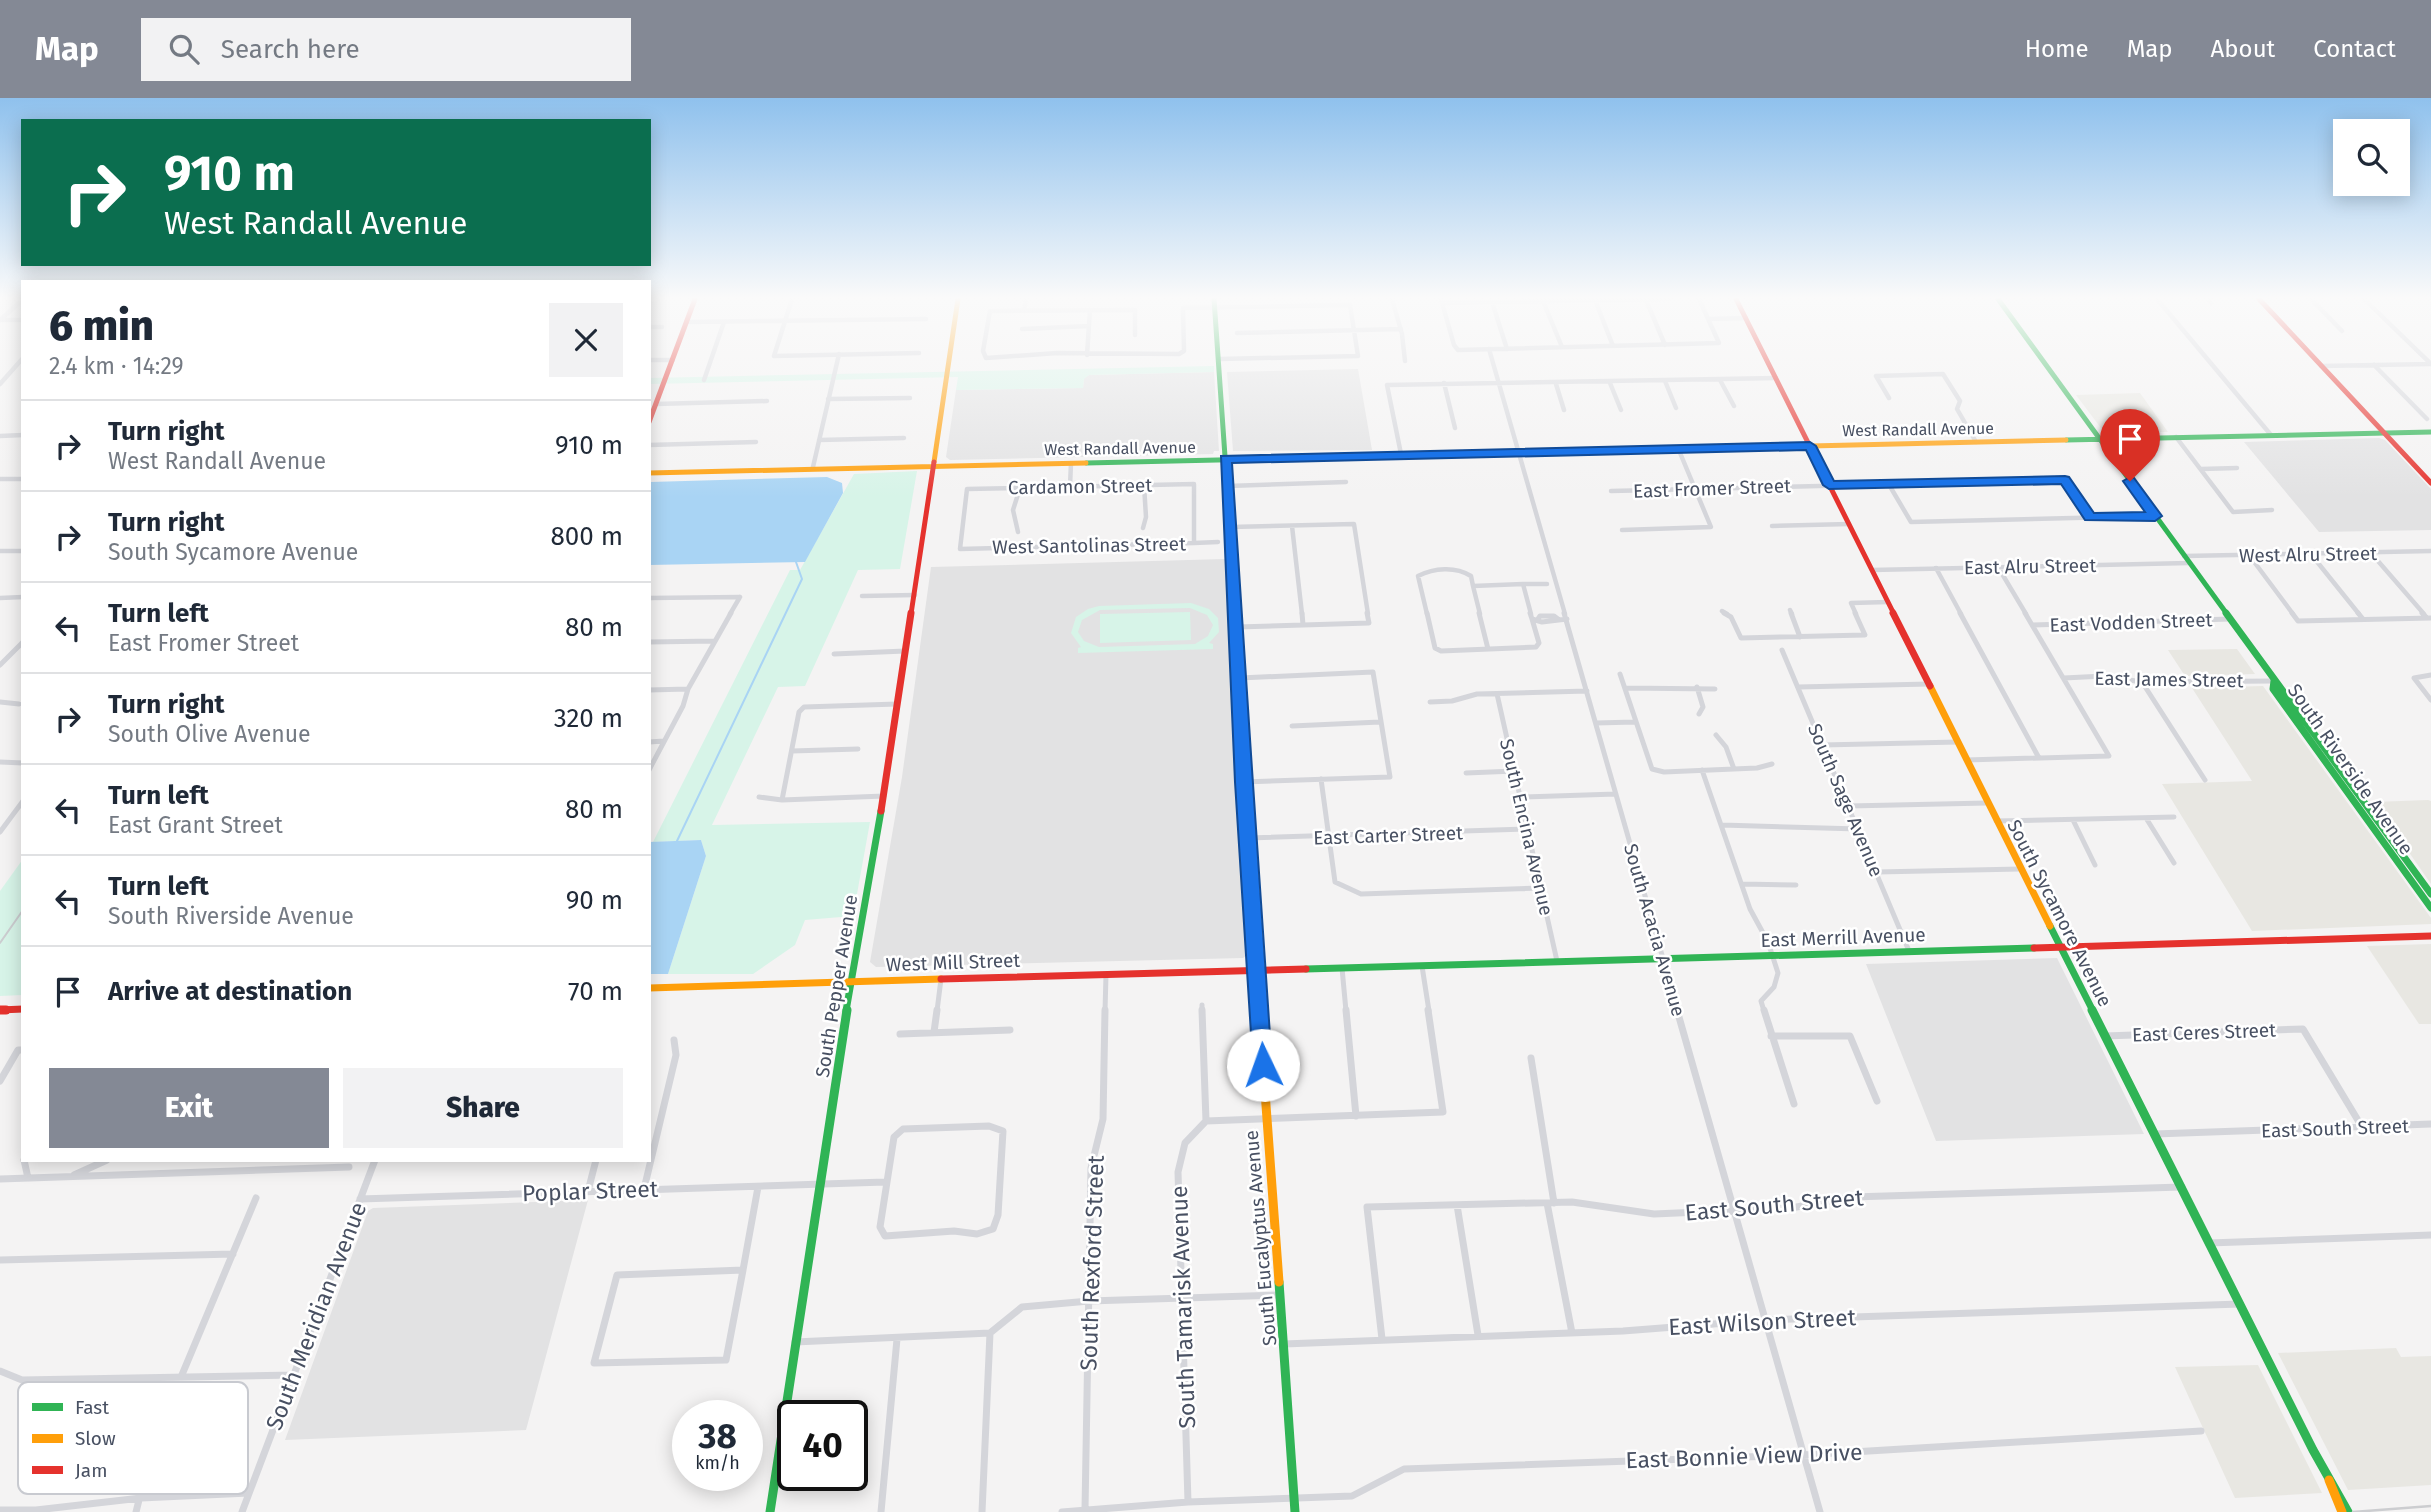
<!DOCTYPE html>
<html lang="en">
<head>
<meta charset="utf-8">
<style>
	body { margin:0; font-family:"Fira Sans",sans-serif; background:#f2f2f3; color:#1f2937; height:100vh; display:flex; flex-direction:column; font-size:26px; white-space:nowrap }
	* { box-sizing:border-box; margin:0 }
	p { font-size:23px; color:#747a83 }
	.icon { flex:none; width:38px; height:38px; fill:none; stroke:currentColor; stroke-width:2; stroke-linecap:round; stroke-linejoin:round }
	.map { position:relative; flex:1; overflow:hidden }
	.sheet { position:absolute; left:21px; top:182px; width:630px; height:882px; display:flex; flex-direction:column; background:#fff; border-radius:0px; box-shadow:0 4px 18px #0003 }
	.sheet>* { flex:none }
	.banner { position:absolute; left:21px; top:21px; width:630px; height:147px; border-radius:0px; box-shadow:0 4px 18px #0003; background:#0b6e4f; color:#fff; overflow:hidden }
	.buttons { position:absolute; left:2333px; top:21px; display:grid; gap:14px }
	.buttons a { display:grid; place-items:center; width:77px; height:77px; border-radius:0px; background:#fff; box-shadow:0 4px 18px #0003; font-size:35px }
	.speed { position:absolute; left:672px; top:1302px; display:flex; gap:14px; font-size:35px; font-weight:700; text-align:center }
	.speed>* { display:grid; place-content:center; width:91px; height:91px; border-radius:50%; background:#fff; box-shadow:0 4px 18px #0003; line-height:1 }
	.speed small { font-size:18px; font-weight:400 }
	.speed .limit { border:4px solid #111; border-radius:10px; background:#fff; color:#111 }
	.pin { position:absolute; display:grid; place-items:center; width:60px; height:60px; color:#fff; margin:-72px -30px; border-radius:50% 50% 50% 0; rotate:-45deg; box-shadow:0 0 7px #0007 }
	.pin .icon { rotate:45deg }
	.me { position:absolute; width:77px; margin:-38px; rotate:357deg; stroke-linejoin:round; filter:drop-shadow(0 0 5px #0008) }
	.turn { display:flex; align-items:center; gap:24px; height:147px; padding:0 28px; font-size:32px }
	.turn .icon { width:91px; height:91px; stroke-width:2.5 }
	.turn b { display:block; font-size:49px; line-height:60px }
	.round { display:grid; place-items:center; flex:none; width:74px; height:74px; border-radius:0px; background:#f2f2f3 }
	.head { display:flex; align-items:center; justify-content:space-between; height:119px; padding:0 28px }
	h1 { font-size:42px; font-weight:800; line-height:52px }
	.button { display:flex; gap:14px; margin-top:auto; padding:14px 28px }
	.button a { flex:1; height:80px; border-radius:0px; background:#848995; color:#fff; font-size:28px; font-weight:800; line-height:80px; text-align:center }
	.button a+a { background:#f2f2f3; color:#1f2937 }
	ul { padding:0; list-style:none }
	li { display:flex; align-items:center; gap:21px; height:91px; padding:0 28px; border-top:2px solid #e0e1e3 }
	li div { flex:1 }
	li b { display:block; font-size:26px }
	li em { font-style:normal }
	header { display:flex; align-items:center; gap:42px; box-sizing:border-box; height:98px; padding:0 35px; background:#848995; color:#fff }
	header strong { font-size:33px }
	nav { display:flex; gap:38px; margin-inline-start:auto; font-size:24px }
	.search { width:490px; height:63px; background:#f2f2f3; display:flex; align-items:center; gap:18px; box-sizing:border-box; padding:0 24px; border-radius:0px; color:#747a83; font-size:26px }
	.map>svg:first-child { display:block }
	.commercial { fill:#e8e7e2 }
	.education { fill:#e2e2e3 }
	.green { fill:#d7f4e8; fill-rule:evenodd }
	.water { fill:#a9d4f4 }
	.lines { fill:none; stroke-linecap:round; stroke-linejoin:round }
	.stream { stroke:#a9d4f4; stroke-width:2 }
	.street-far2 { stroke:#d4d5da; stroke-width:4.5 }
	.street-far1 { stroke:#d4d5da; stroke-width:5 }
	.street { stroke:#d4d5da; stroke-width:7 }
	.fast-far2 { stroke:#30b455; stroke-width:5 }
	.fast-far1 { stroke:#30b455; stroke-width:7 }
	.fast { stroke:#30b455; stroke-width:9 }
	.slow-far2 { stroke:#ff9f0a; stroke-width:5 }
	.slow-far1 { stroke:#ff9f0a; stroke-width:7 }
	.slow { stroke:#ff9f0a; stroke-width:9 }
	.jam-far2 { stroke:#e5322d; stroke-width:5 }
	.jam-far1 { stroke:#e5322d; stroke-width:7 }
	.jam { stroke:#e5322d; stroke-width:9 }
	.rail-far1 { stroke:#cccdd0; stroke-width:2 }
	.rail { stroke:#cccdd0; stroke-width:2.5 }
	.route { fill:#1a73e8; stroke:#114b97; stroke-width:2 }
	.labels { text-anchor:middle; stroke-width:5; stroke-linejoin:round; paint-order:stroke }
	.far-street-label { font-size:16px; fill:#485062; stroke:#fff }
	.street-label { font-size:19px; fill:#485062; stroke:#fff }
	.near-street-label { font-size:23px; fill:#485062; stroke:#fff }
	.key { fill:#fff; stroke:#c8cad0; stroke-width:2 }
	.key-label { font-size:19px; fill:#485062 }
</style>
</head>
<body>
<header>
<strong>Map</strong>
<div class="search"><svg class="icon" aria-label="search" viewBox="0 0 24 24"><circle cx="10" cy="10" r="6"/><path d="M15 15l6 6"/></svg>Search here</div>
<nav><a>Home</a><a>Map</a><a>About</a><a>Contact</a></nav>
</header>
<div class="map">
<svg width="2431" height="1414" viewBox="0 0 2431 1414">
	<rect width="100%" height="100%" fill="#f4f3f3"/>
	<path class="commercial" d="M2140,295L2168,334H2104L2076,297Z
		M2237,551L2255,576L2185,578L2168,552Z
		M2263,588L2431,820V826L2252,833L2162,686L2252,683L2192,590Z
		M2428,702L2431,703V786L2374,704Z
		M2431,846V926H2419L2367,848Z
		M2396,1250L2401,1259L2431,1258V1387L2348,1392L2278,1255Z
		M2258,1267L2322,1395L2235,1400L2175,1269Z"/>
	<path class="education" d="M1358,271L1372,352L1233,353L1227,274Z
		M1214,274L1219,353H1214L1213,356L950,362L946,359L956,292L1083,290L1084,280L1089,277Z
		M2379,340L2385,342L2431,391V432L2319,434L2244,344Z
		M1225,461L1247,857L1243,860L876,869L870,864L902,679L931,469Z
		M2057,860L2144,1036L1936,1043L1866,866Z
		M588,1102L526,1332L285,1342L368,1113L373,1110Z"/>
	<path class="green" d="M1214,268V274L1089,277L1084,281L1083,290L956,292L958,279L649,286V280Z
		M917,373L900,471L858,472L805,588L778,589L712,727L870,724L853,818L805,822L795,847L753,876H668L706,758L701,742L653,744L790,472H800L854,376Z
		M1191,505L1209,511L1218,520L1219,534L1209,545L1213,546V551L1078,555V550L1081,549L1071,535L1076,519L1088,511L1099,508ZM1190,510L1207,517L1213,527L1208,538L1195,546L1099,549L1084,543L1078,534L1082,522L1100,512Z
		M1190,514L1191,542L1100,545V516Z
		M23,761V897L0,898V793Z"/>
	<path class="water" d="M827,379L842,385L843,395L805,464L649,467L650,384Z
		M701,742L706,758L668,876H649V744Z"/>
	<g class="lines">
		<path class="stream" d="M677,743L802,481L796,464"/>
		<path class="street-far2" d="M792,201L774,258L919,255
			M1392,201L1402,236L1405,263
			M1441,201L1454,247L1458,252L1719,245L1699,201
			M2157,201L2271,337
			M2208,201L2211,205
			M2311,201L2342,233
			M2364,201L2431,266
			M1595,202L1613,248
			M1646,202L1665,247
			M1543,203L1562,249
			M1492,204L1507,251
			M1443,205L1670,201
			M1024,213L1026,201
			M1708,221L1746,220
			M0,222L23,201
			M0,222H23
			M686,224L926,221
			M649,229H662
			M1022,231L1089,228
			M1237,235L1401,231
			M1135,237V212L990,213L983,253L986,260L1057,255L1179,256L1184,253L1183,210L1350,207L1358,258L1220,261
			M1489,251L1565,516
			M1087,257L1090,212
			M649,262H673
			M2374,267L2427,321
			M2321,268L2430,266
			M704,282L724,224
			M1720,282L1734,308
			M1665,283L1676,310
			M1444,285L1455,330
			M1610,285L1621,312
			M0,286L23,260
			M1556,286L1564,312
			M1889,300L1876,278L1943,276L1960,303L1957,311L1976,344
			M828,301L910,300
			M656,306L767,303
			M0,338L23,337
			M2176,339L2233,414L2272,412
			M819,342L904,340
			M649,347L756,344
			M1401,356L1387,287L1776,280
			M813,369L839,256
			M2201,371L2237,370
			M0,381H23
			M1888,385L1911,424L2155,418
			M1194,386V445L960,451L967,391Z
			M1070,388L1071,365
			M1228,388L1346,384
			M1611,393L2065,382L2090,419
			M1292,428L1302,516
			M1772,428L1849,426
			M1231,429L1354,426L1368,516
			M1143,430L1146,419L1144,387
			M1622,432L1711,429L1678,350
			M1018,434L1013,412L1020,390
			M1194,445L1218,444
			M0,453H23
			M2310,455L2359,516
			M2371,455L2424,516
			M2249,457L2293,516
			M2184,458L2431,453
			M1998,469L2026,516
			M1936,470L1961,516
			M1872,472L2189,465
			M1523,486H1547
			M1473,488L1480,516
			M862,498L915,497
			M0,500L23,499
			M649,500L740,499
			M1790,512L1792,516
			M1722,513L1727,516
			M730,516L740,499
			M1427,516L1418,478C1434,470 1455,468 1471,478L1473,488L1523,486L1531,516
			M1856,516L1851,505L1888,504"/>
		<path class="street-far1" d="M1302,515L1303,527
			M1427,515L1435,550L1441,553L1536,549L1539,545L1532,521
			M1479,515L1488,551
			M1530,515L1532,521
			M1564,515L1678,913
			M1724,515L1731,519L1741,540L1865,537L1855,515
			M1791,515L1800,539
			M1960,515L2039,660
			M2292,515L2298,523L2431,520
			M2358,515L2363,521
			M2422,515L2427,520
			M1532,521L1542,524L1567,521
			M1538,521L1540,518H1554L1558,521
			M2033,527L2230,521
			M1237,529L1369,525L1367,515
			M649,544L715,543
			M1782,552L1909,853
			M834,556L905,553
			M0,567L23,544
			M1620,576L1652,671L1664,674L1757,670L1772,666
			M2431,577L2414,580L2431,602
			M1240,580L1373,574L1390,679L1243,684
			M2064,580L2104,578L2142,584L2274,583
			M2142,584L2205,682
			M1697,589L1703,609L1699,616
			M1798,589L1929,586
			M1625,590L1715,591
			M649,592L688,591
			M1497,596L1557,863
			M0,604L19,606
			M1430,604L1452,603L1477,596L1587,593
			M1596,625L1635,624
			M1292,628L1380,624
			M1716,637L1726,649L1734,671
			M649,644L664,643
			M1822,647L1958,644
			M792,653L858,651
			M1966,662L2109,658L2025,515
			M0,664L23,665
			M649,672L683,608L688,591L731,515
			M1702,672L1750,811L1768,844L1778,875L1774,889L1761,903L1764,913
			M1466,675L1515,673
			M1321,681L1335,784L1361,796L1541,790
			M759,699L782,702L884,698
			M1521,699L1616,696
			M782,702L799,614L804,609L897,606
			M1849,708L1987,705
			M2146,720L2174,765
			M2073,722L2095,767
			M1996,723L2174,719
			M1722,727L1859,731
			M0,734L23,703
			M1248,740L1529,731
			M1877,774L2020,771
			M1742,786L1796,787
			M1422,868L1429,913
			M1342,870L1346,913
			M1202,907V913
			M937,913L941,881
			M1105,913L1106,877"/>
		<path class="street" d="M1202,912L1206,1023
			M1346,912L1356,1018
			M1677,912L1820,1414
			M1764,912L1794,1006
			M934,934L937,912
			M900,936L1010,932
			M1771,938H1850L1877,1003
			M2105,938L2303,931L2362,1029
			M1531,960L1554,1105
			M0,983L18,952H23
			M1206,1023L1443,1014L1428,912
			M989,1028L1003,1033L998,1117L993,1131L977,1136L954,1133L885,1138L880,1129L894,1039L903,1031Z
			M2155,1036L2431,1026
			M24,1062L28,1080
			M74,1077L107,1062
			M0,1081L349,1069
			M644,1091L676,957L674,942
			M588,1093L596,1062
			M360,1101L885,1084
			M1547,1105L1572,1235
			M1457,1107L1478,1237
			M2209,1145L2431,1137
			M0,1162L233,1156
			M743,1172L726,1262L594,1265L617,1177Z
			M743,1172L758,1089
			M1382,1241L1367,1109L1572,1104L1654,1116L1791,1110L1852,1099L2182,1089
			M795,1244L990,1235L1022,1209L1089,1203L1279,1197
			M1284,1246L1623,1233L1765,1222L2240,1206
			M0,1273L22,1282L293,1277
			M1188,1404L1178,1074L1185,1045L1206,1023
			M0,1412H36L141,1400L249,1395
			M1085,1412L1091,1070L1103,1021L1105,912
			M136,1414L153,1346L256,1100
			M242,1414L375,1062
			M881,1414L897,1241
			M982,1414L990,1235
			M1062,1414L1188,1404L1352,1398L1404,1371L1803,1357L2201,1333"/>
		<path class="fast-far2" d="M1214,201L1236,516
			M1998,201L2227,516
			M2066,342L2431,334
			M1086,365L1555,354"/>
		<path class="fast-far1" d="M1236,515L1249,771
			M2226,515L2431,796
			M2274,583L2273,591L2431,810
			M2050,828L2093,913
			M1306,871L2034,850
			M846,913L881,713"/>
		<path class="fast" d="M2092,912L2313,1352L2348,1414
			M1279,1184L1295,1414
			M770,1414L847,912"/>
		<path class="slow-far2" d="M1555,354L2066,342
			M934,364L958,201
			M649,375L1086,365"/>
		<path class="slow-far1" d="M1930,588L2050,828
			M1249,771L1259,913
			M649,890L941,881"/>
		<path class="slow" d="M1259,912L1279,1184
			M2329,1382L2342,1414"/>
		<path class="jam-far2" d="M1736,201L1894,516
			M2259,201L2431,385
			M649,324L695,201
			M911,516L934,364"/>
		<path class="jam-far1" d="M1893,515L1930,588
			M881,713L911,515
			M2034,850L2431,838
			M941,881L1306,871
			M0,912L23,911"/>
		<path class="jam" d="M0,912H6"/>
		<path class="rail-far1" d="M0,845L23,812"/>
		<path class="rail" d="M2353,1414L2431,1408"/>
	</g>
	<linearGradient id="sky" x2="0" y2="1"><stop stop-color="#8fc1ed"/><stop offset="0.5" stop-color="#fafafa"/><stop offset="1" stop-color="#fafafa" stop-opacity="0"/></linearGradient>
	<rect width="2431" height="399" fill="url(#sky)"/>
	<path class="route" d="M1810,344L1816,348L1834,383L2065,378L2069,379L2094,415L2145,414L2123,383L2130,379L2134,380L2162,418L2155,423L2085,422L2061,386L1829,391L1823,387L1806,352L1232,365C1246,566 1257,766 1272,967L1269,973L1263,975L1256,973L1253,967L1235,684L1221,358Z"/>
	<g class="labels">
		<g class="far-street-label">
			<text transform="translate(1918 331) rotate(-1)" y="6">West Randall Avenue</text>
			<text transform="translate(1120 350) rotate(-1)" y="6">West Randall Avenue</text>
		</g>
		<g class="street-label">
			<text transform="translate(1080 388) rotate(-1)" y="7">Cardamon Street</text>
			<text transform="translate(1712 390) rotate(-2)" y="7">East Fromer Street</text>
			<text transform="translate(1089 447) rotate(-1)" y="7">West Santolinas Street</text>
			<text transform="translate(2308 456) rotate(-1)" y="7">West Alru Street</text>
			<text transform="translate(2030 468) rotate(-1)" y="7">East Alru Street</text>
			<text transform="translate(2131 524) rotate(-2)" y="7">East Vodden Street</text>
			<text transform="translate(2169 581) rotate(1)" y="7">East James Street</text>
			<text transform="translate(2351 671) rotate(55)" y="7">South Riverside Avenue</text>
			<text transform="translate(1846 702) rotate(67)" y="7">South Sage Avenue</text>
			<text transform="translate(1527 729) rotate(77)" y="7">South Encina Avenue</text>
			<text transform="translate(1388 737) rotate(-2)" y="7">East Carter Street</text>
			<text transform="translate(2060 815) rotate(63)" y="7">South Sycamore Avenue</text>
			<text transform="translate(1655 832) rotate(74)" y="7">South Acacia Avenue</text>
			<text transform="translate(1843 839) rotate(-2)" y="7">East Merrill Avenue</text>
			<text transform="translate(953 864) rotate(-2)" y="7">West Mill Street</text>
			<text transform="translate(836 888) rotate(-81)" y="7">South Pepper Avenue</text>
			<text transform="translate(2204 934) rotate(-2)" y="7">East Ceres Street</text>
			<text transform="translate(2335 1030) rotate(-2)" y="7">East South Street</text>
			<text transform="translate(1260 1140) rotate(-95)" y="7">South Eucalyptus Avenue</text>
		</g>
		<g class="near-street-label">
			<text transform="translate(590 1093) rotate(-2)" y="8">Poplar Street</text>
			<text transform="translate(1774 1107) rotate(-5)" y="8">East South Street</text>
			<text transform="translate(1092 1165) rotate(-88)" y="8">South Rexford Street</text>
			<text transform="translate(1183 1209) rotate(-92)" y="8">South Tamarisk Avenue</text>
			<text transform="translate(316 1218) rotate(-69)" y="8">South Meridian Avenue</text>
			<text transform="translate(1762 1224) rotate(-3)" y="8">East Wilson Street</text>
			<text transform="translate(1744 1358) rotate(-2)" y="8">East Bonnie View Drive</text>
		</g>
	</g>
	<rect x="18" y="1284" width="230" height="112" rx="10" class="key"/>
	<rect x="32" y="1305" width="31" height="8" fill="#30b455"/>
	<rect x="32" y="1336" width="31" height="9" fill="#ff9f0a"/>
	<rect x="32" y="1368" width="31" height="8" fill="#e5322d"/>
	<g class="key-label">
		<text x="75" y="1316">Fast</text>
		<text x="75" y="1347">Slow</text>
		<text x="75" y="1379">Jam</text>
	</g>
</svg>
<div class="buttons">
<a><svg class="icon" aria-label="search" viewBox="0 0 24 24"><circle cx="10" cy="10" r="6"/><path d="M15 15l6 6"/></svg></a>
</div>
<div class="speed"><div>38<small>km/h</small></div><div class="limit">40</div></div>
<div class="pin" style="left:2130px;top:383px;background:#d93025"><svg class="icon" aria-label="arrive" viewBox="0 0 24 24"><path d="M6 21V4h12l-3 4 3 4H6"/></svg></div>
<svg class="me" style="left:1263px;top:967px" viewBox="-20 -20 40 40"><circle r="19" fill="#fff"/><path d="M0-13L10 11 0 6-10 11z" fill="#1a73e8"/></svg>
<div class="banner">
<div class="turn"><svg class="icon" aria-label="right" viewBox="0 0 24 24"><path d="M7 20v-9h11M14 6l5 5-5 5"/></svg><div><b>910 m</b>West Randall Avenue</div></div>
</div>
<section class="sheet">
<div class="head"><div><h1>6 min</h1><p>2.4 km · 14:29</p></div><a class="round"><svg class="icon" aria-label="close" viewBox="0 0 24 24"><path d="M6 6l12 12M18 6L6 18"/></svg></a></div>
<ul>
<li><svg class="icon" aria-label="right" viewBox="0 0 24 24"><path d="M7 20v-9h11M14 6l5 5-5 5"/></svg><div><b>Turn right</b><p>West Randall Avenue</p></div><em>910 m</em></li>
<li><svg class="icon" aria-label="right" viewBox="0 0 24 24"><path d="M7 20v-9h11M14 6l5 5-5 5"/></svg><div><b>Turn right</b><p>South Sycamore Avenue</p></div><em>800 m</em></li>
<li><svg class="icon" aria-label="left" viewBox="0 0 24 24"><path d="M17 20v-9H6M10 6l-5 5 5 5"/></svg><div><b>Turn left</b><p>East Fromer Street</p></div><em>80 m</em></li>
<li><svg class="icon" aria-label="right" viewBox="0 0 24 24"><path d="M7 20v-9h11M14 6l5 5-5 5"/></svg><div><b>Turn right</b><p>South Olive Avenue</p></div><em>320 m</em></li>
<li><svg class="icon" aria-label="left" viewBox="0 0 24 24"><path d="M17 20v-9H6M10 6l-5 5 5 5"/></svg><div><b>Turn left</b><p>East Grant Street</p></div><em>80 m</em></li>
<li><svg class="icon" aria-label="left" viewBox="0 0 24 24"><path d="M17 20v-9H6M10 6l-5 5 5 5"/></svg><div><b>Turn left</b><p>South Riverside Avenue</p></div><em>90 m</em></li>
<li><svg class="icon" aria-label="arrive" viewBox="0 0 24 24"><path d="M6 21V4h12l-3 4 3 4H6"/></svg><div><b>Arrive at destination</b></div><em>70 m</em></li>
</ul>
<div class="button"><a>Exit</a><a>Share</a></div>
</section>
</div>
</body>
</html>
